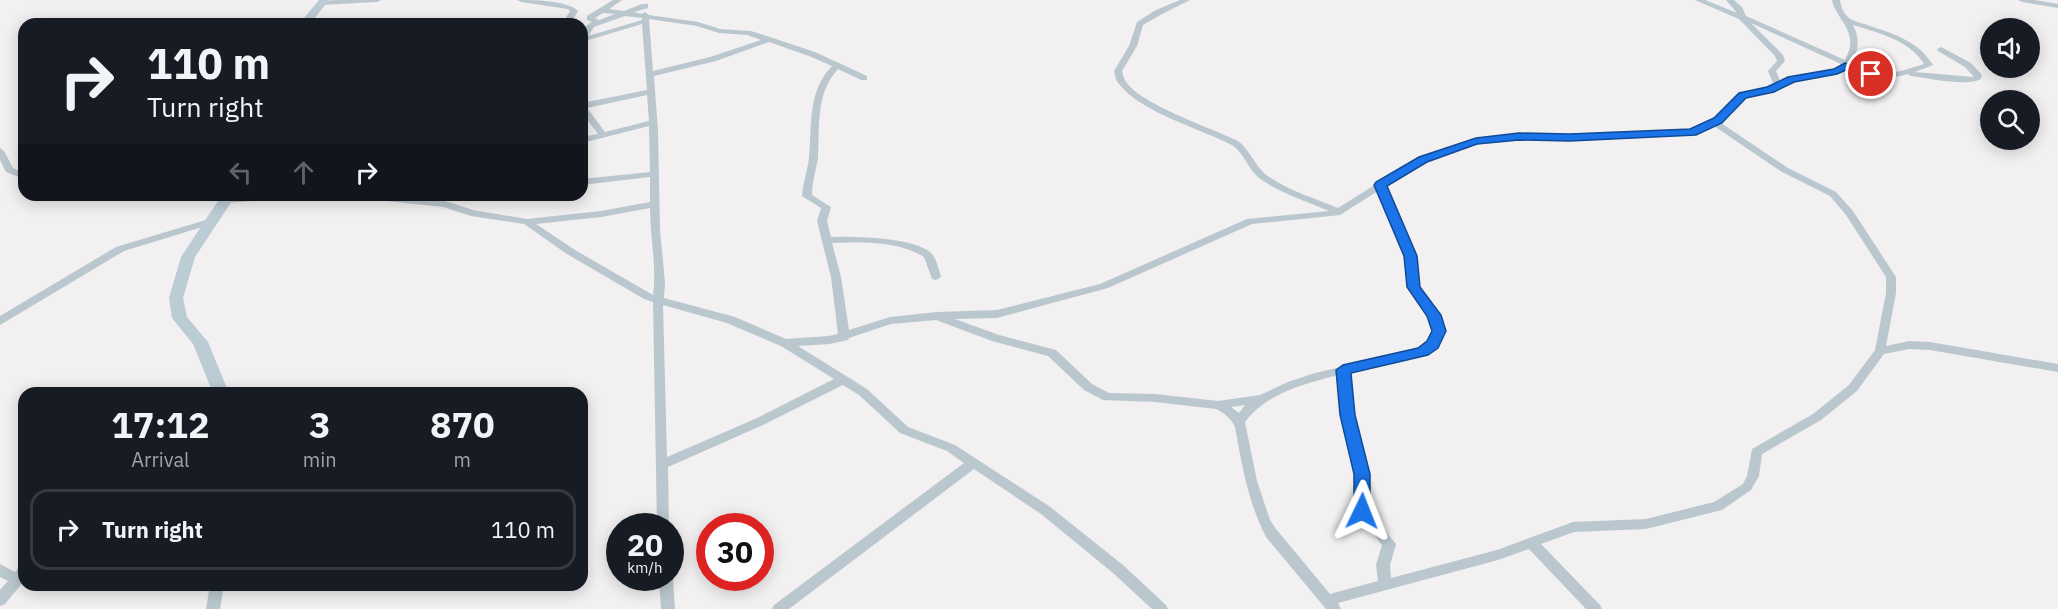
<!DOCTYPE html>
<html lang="en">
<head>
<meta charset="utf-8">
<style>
	body { margin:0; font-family:"IBM Plex Sans",sans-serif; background:#20242c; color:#f1f3f6; height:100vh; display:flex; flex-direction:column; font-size:22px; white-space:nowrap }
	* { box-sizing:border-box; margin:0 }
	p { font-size:20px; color:#9ea1a6 }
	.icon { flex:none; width:33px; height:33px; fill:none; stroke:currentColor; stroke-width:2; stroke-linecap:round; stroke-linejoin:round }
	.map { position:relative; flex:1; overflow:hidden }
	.details { position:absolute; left:18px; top:387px; width:570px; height:204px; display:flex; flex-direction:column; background:#171b24; border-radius:18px; box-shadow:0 3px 15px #0003 }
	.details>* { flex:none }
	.banner { position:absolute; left:18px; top:18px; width:570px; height:183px; border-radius:18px; box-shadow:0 3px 15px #0003; background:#171b24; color:#f1f3f6; overflow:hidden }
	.buttons { position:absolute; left:1980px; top:18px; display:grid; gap:12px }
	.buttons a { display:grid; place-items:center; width:60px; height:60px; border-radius:50%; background:#171b24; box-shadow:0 3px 15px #0003; font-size:30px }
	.speed { position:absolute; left:606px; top:513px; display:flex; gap:12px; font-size:30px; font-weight:700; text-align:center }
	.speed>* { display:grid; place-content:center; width:78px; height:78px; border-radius:50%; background:#171b24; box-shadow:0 3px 15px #0003; line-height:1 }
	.speed small { font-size:15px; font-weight:400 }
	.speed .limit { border:9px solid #d22; background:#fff; color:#111 }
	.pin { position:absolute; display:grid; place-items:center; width:51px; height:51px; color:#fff; margin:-26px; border:3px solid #fff; border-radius:50%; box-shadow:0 2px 6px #0007 }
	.me { position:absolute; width:66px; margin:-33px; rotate:2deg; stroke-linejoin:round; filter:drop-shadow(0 0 4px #0008) }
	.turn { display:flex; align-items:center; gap:21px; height:126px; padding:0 30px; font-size:27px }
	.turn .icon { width:78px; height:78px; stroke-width:2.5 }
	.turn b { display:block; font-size:42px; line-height:51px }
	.lanes { display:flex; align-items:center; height:57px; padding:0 30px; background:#0003; justify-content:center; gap:30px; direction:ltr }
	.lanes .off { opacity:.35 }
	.eta { display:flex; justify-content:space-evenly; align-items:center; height:102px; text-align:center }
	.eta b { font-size:36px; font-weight:800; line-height:42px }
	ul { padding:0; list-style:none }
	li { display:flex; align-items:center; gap:18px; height:81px; margin:0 12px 9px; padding:0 18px; border:3px solid #363941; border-radius:18px }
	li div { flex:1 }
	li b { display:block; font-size:22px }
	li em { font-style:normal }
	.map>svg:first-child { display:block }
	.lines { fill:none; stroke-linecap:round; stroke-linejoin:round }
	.street { fill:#bac7ce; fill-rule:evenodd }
	.secondary { fill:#bcccd5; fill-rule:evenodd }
	.route { fill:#1a73e8; stroke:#114b97; stroke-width:1.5 }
</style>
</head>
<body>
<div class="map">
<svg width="2058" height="609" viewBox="0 0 2058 609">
	<rect width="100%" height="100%" fill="#f2f0f0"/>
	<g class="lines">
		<path class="street" d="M336,0H381L377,2L321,5L317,3L321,1Z
			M517,0C533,0 567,0 578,11L570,24H562L570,11L568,9L521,2Z
			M613,0H622L609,9L624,11L642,4H648V8L634,12L642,14L645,12L649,15L698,22L720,29L751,31L815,52L867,76V80H861L838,69C815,94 820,127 818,158C816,170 812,182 812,195L831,207L827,221L831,237C852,236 919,237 933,255C937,261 939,270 941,277L936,280L932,279L924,257C900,241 861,242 832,243L841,277L849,330L890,317L937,312L997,310L1100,284L1247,219L1329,211C1306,201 1279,193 1259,178C1248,169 1244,153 1232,145C1201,129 1140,112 1119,84C1116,81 1115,75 1114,71L1129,46L1137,22L1156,10L1180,0H1190L1162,14L1143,25L1137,46L1122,71C1123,74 1123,77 1125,80C1138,104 1212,128 1238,141C1250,150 1254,164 1265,174C1286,190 1314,198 1338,208L1413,161L1466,141L1519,134L1570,135L1691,129L1715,119L1739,93L1774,85L1768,71L1777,61L1775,56L1739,19L1695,0H1705L1737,13L1726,0H1734L1742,7L1746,16L1845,60C1859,34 1842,26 1833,4L1832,0H1840C1841,6 1843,13 1848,17C1853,22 1863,23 1870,26C1895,34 1919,42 1933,65L1915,72L1974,77L1965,67L1938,51L1937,49L1941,47L1971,63L1982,75L1981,79C1967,87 1928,78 1911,76L1907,74C1886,81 1867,76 1847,67L1840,73L1806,78L1773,92L1745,97L1721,123L1788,168L1836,192L1853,211L1896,277V293L1886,346L1909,341L1930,342L2058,364V372L1930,350L1909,349L1884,354L1857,391L1821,420L1762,454L1759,476L1751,490L1722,510L1646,529L1574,532L1541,544L1600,605L1602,609H1586L1529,549L1498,560L1338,603L1341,609H1326L1266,537C1248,502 1242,465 1235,427C1231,418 1224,413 1216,409L1155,402L1103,400L1084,390L1048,356L992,341L936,320L891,324L849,338L848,340L830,344L798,346L867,389L908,427L955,445L1049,506L1123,565L1166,605L1168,609H1152L1113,573L1041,514L974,469L789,609H772L774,605L964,463L947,451L900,433L859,395L843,385L763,425L668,467L669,526H657L653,302L644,299L567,254L524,224L471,216L443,207L358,198L353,195L419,197L445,201L473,210L527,219L601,211L650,202V177L582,185V179L650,172L649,126L582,143V137L598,134L582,113V103L647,90L642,24L582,42C582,34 584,25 592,22L587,20V16ZM603,13L615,14L599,20L595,18ZM625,16L642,18V20L588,36L594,27ZM649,19L697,26L719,33L747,35L761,40L710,57L653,71ZM1751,23L1841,64L1835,69L1801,74L1781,83L1776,71L1785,61L1783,55ZM1853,25C1878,33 1910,40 1924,64C1892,74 1883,78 1851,63C1859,51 1860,38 1853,25ZM769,42L809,56L832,66C807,92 812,126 809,159C807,172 803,183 802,196L821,208L817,221L831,277L838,334L829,336L786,339L735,317L664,298L665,283L660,230L658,132L654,76L716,61ZM647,95L649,121L605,132L587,108ZM1714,126L1782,172L1830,196L1846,215L1886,277V293L1875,350L1849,385L1813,414L1752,449L1747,476L1743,484L1714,502L1646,519L1573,522L1497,550L1391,578L1390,565L1396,544L1368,510L1369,479L1354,415L1349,372C1368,368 1418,361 1432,350C1441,344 1444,335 1443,325L1419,287L1415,257L1385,186L1419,165L1471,145L1519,140L1570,141L1692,135ZM1378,191L1405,257L1409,287L1433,325L1432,335L1430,340L1415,350L1315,373L1288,382L1260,395L1218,401L1155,394L1109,393L1092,384L1056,350L999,335L955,319L997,318L1108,288L1252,224L1340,215ZM650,208C650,237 657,267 653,295L575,250L536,224L601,217ZM663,305L727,323L781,346L834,379L755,419L667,457ZM1338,375L1342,415L1357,479L1356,511L1382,545L1376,565L1378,581L1330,594L1276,529L1270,520L1257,481L1245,422C1267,393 1304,384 1338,375ZM1245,405L1239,413L1231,407Z
			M2018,0H2035L2058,4V8L2022,2Z
			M0,148L4,151L13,168L24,173V179L6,172L0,160Z
			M255,195H298L293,198L225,203L220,200L225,197Z
			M209,219L214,222L212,224L124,251L0,325V316L116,247Z
			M0,564L15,572L19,567L24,565V581L5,604L0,606V590L8,581L0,577Z
			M670,574L673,578L675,609H661L659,578H670Z
			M210,585H224L220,609H206Z"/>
		<path class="secondary" d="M319,0H329L310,24H299Z
			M222,195H236L195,257L183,298L187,317L208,342L229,393H213L193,344L172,318L169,298L181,257Z"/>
	</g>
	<path class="route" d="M1845,63L1876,74L1871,78L1846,70L1837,74L1794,82L1774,92L1746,98L1722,123L1696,135L1570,141L1519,140L1477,144L1427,162L1387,186L1417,256L1420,287L1441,315L1446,331L1438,348L1428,355L1351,373L1355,415L1370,474V511L1368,516H1356L1354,511V474L1340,415L1336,370L1343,365L1418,348L1427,341L1432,331L1427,316L1407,287L1404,256L1374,185L1376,182L1419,157L1476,138L1519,133L1570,134L1690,129L1714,118L1739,93L1767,87L1788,77L1834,69Z"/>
</svg>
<div class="buttons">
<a><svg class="icon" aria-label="sound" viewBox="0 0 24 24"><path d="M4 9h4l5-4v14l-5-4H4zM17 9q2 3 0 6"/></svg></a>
<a><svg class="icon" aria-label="search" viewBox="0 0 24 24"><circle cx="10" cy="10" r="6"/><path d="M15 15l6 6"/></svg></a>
</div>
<div class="speed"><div>20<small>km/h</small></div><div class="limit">30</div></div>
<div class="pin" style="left:1871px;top:74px;background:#d93025"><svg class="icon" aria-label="arrive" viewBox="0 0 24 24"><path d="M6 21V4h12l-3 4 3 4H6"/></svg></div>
<svg class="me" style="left:1362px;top:511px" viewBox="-20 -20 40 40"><path d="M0-17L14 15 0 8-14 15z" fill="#1a73e8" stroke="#fff" stroke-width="4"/></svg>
<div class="banner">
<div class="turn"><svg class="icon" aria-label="right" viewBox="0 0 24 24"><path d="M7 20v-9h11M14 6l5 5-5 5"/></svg><div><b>110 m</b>Turn right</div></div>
<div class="lanes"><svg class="icon off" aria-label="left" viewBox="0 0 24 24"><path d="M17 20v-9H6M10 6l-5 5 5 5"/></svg><svg class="icon off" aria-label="ahead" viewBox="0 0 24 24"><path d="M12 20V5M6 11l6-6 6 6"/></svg><svg class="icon" aria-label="right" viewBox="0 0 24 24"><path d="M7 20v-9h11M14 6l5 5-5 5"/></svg></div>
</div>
<section class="details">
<div class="eta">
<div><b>17:12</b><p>Arrival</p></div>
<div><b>3</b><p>min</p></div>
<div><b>870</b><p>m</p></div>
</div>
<ul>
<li><svg class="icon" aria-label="right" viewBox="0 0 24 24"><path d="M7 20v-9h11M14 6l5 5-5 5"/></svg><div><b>Turn right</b></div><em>110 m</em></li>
</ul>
</section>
</div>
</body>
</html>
